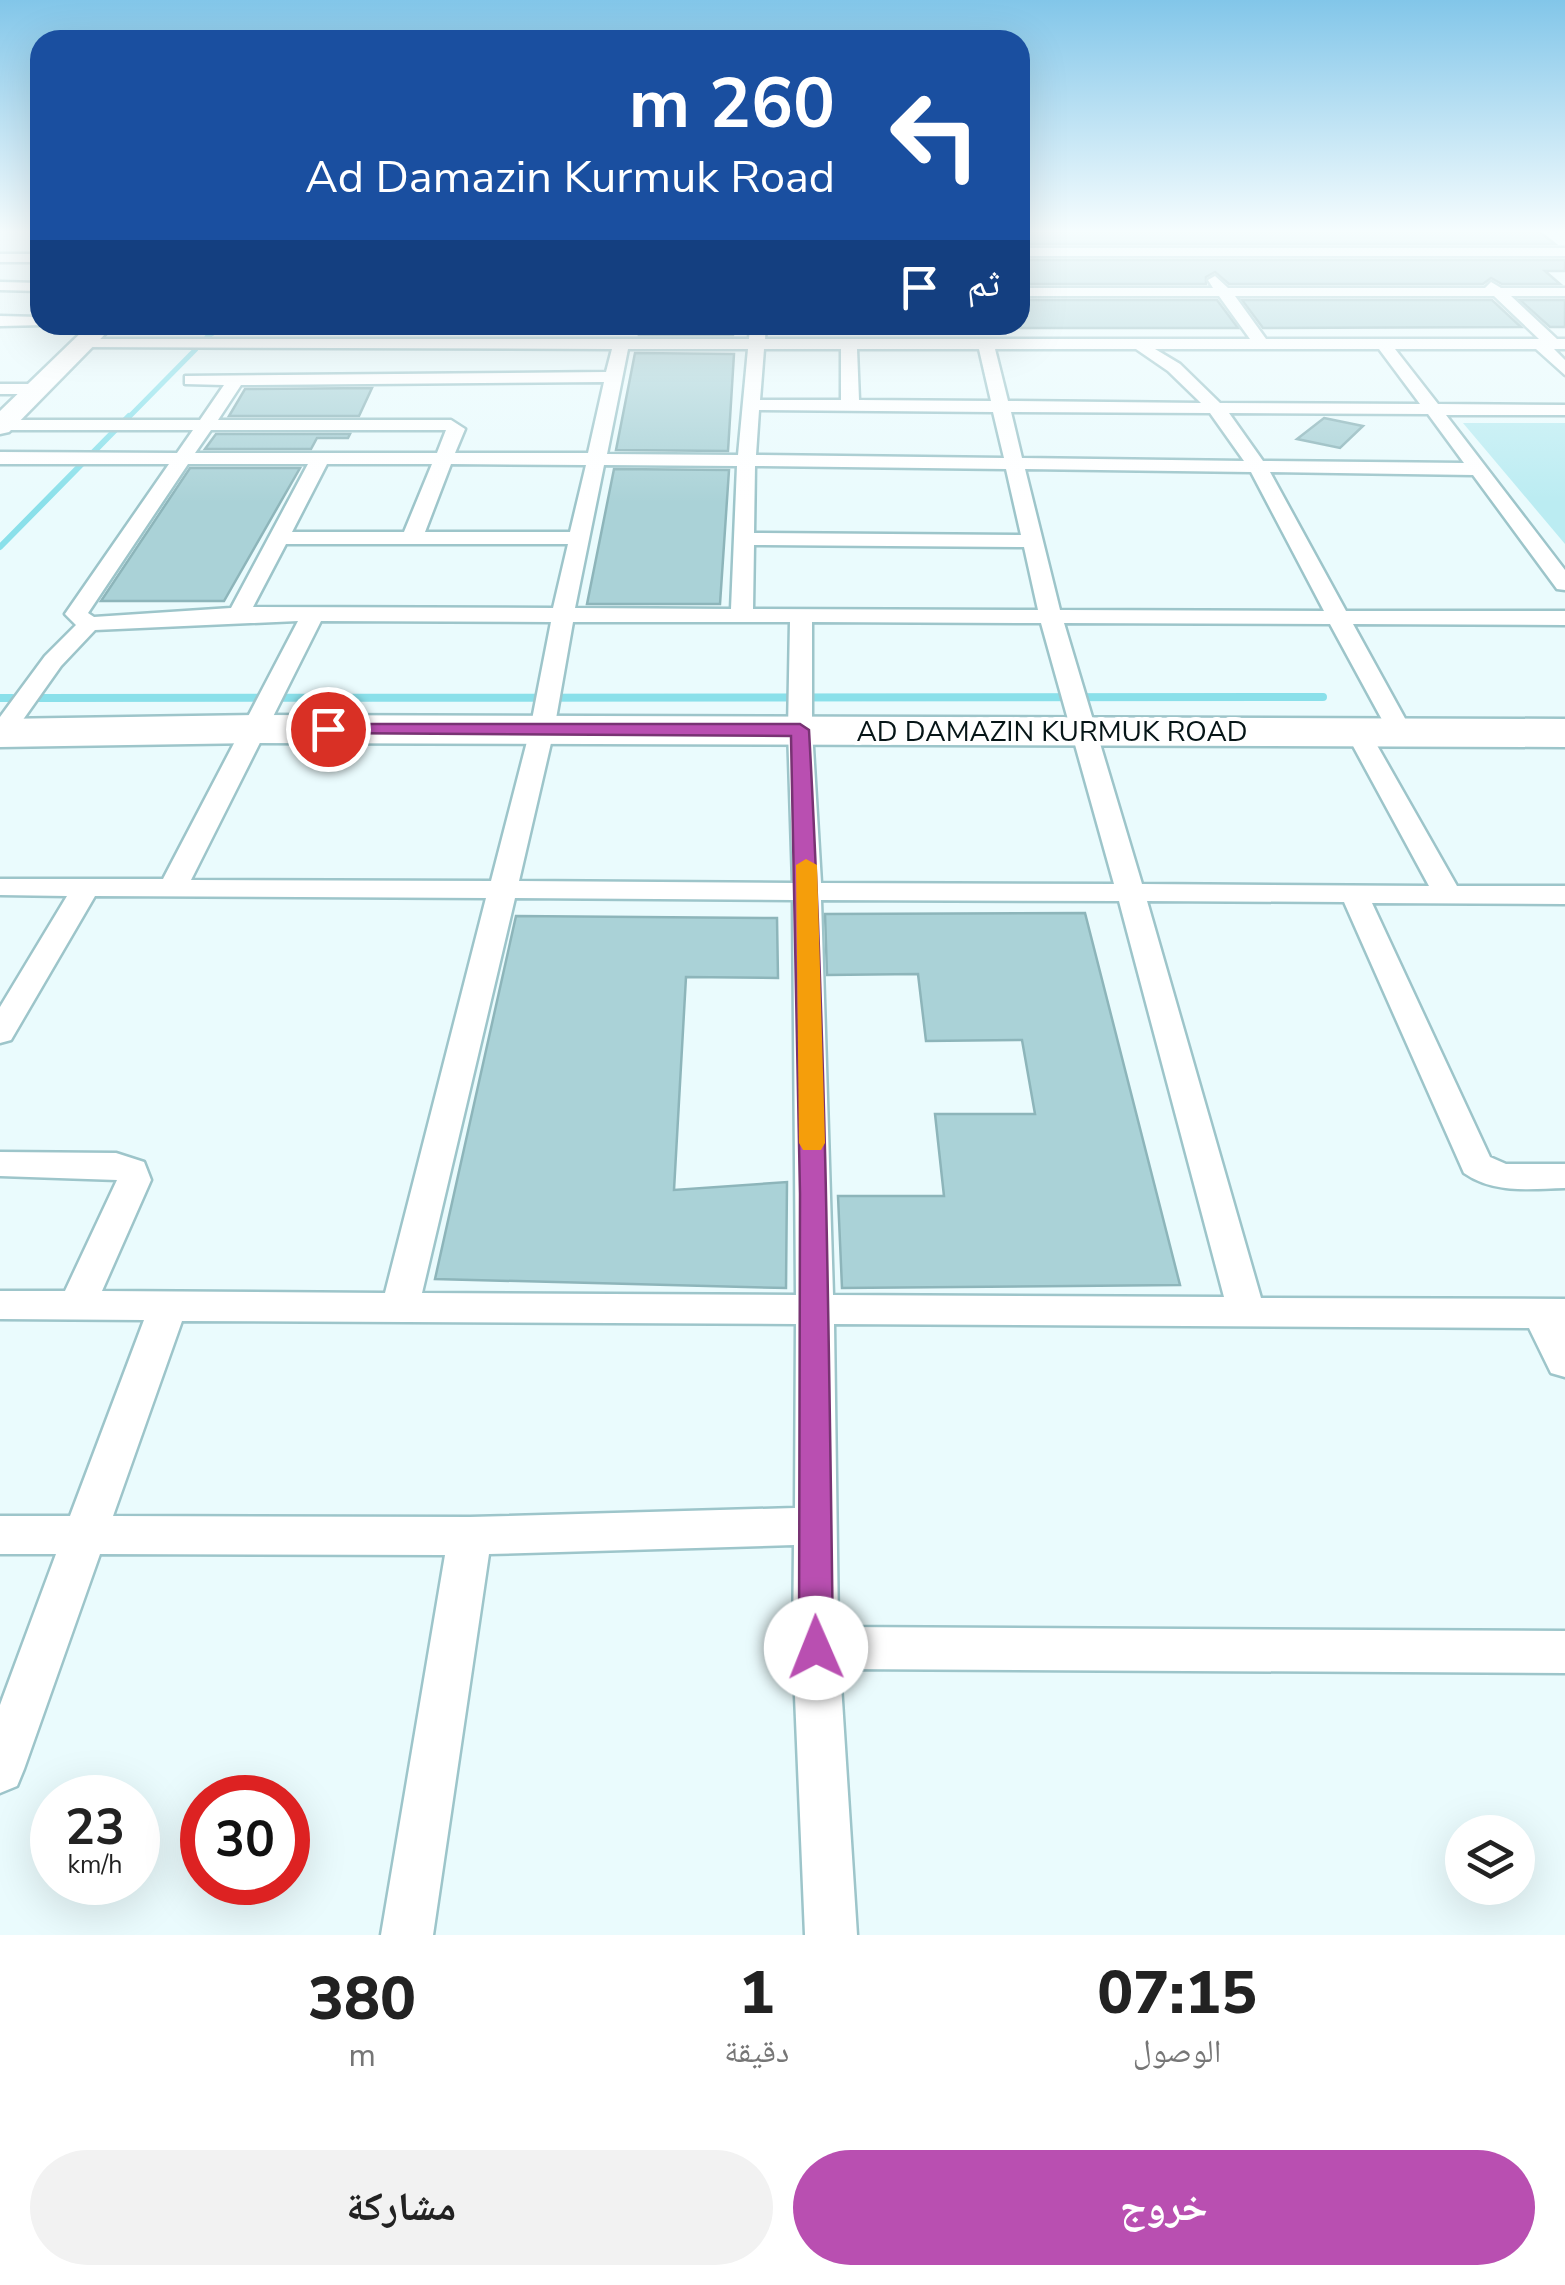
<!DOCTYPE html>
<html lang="ar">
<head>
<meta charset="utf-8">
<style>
	body { margin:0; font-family:"Nunito Sans","Noto Naskh Arabic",sans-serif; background:#f2f2f2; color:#222; direction:rtl; height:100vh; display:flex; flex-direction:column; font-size:38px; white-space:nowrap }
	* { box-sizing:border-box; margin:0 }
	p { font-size:32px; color:#767676 }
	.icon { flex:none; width:55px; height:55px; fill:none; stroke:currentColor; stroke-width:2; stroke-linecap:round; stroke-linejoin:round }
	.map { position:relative; height:1935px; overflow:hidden; direction:ltr }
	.sheet { display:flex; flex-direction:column; background:#fff; flex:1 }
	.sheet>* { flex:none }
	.top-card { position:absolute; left:30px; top:30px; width:1000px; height:305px; border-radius:30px; box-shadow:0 10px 40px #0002; direction:rtl; background:#1a4fa0; color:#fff; overflow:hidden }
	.fabs { position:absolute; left:1445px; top:1815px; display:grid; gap:20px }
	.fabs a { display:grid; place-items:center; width:90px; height:90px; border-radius:50%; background:#fff; box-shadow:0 10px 40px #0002; font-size:50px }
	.speed { position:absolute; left:30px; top:1775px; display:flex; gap:20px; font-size:50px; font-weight:700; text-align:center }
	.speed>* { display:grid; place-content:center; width:130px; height:130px; border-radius:50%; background:#fff; box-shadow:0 10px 40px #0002; line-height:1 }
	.speed small { font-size:25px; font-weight:400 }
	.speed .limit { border:15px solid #d22; background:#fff; color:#111 }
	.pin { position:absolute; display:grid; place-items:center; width:85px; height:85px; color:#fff; margin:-42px; border:5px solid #fff; border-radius:50%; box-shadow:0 2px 10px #0007 }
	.me { position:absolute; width:110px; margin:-55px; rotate:359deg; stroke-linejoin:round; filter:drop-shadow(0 0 8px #0008) }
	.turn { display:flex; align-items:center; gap:35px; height:210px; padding:0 30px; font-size:45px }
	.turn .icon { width:130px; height:130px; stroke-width:2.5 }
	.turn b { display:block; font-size:70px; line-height:85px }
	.then { display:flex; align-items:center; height:95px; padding:0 30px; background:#0003; gap:20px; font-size:38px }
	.eta { display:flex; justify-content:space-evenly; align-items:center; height:170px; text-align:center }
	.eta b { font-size:60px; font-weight:800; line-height:70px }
	.action { display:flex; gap:20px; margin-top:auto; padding:20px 30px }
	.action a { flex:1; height:115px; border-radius:60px; background:#b94fb1; color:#fff; font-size:40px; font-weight:800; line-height:115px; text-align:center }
	.action a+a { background:#f2f2f2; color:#222 }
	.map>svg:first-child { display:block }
	.green { fill:#bbecf2 }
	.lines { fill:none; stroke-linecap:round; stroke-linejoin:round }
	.stream-far2 { stroke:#8ae0ea; stroke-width:5 }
	.stream-far1 { stroke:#8ae0ea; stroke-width:6 }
	.stream { stroke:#8ae0ea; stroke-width:8 }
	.building { fill:#aad2d7; stroke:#8db5ba; stroke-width:2.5 }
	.street-casing { stroke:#9dc5ca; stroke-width:5 }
	.secondary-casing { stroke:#9dc5ca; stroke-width:5 }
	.highway-casing { stroke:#9dc5ca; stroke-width:5 }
	.street { fill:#fff; fill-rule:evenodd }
	.secondary { fill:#fff; fill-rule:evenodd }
	.highway { fill:#fff; fill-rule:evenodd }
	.route { fill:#b94fb1; stroke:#783373; stroke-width:2.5 }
	.slow { fill:#f59e0b }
	.labels { text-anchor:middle; stroke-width:8; stroke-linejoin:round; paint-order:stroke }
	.street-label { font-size:28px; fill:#061517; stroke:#fff }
</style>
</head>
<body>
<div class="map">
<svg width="1565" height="1935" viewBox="0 0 1565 1935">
	<rect width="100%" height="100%" fill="#eafbfd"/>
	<path class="green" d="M1463,423H1565V544Z"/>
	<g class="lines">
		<path class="stream-far2" d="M207,337L225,325
			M127,419L196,349"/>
		<path class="stream-far1" d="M0,547L129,416"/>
		<path class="stream" d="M0,698H12
			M38,698L1323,697"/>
	</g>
	<path class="building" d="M1020,232H1540L1555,244H1020Z
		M1020,260H1565V271H1545L1560,284H1502L1491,278L1483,284H1229L1215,272L1206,277V284H1020Z
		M1020,300H1217L1238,328H1020Z
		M1242,300H1492L1521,327L1263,328Z
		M1520,300H1565V327H1550Z
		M641,325H734L733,335H639Z
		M635,353L734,354L728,451L616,450Z
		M372,388L359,416H229L245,389Z
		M1324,418L1363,426L1340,448L1297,439Z
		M216,434H350L348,438H317L311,449H205Z
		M190,468H300L224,601H101Z
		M614,469L729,470L720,604H587Z
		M1085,913L1180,1285L842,1288L838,1196H944L935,1114H1035L1022,1040L926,1041L918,974L827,975L825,914Z
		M516,916L777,918L778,978L686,977L674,1190L787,1182L786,1288L435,1279Z"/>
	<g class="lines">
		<defs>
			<path id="street" d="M1020,248H1565V256H1020Z
				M0,254H40V262H0Z
				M1215,276L1228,288H1485L1491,282L1501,288H1565V296H1511L1557,339H1565V349H1554L1565,360V375L1536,349H1395L1438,404L1565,405V415H1446L1565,570V590L1557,589L1473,475L1270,472L1346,611H1565V625L1353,624L1413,733L1410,738H1392L1330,624L1064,623L1142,884L1429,886L1346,733L1358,726L1370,733L1457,886H1565V904L1372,903L1490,1157L1506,1164H1565V1188C1530,1189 1494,1194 1464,1173L1344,902L1147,901L1261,1298L1565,1299V1377L1551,1373L1529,1328L834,1324L838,1627L1565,1631V1673L840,1669L857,1935H805L793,1648L794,1545L489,1554L433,1935H381L445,1555L100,1554L24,1769L17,1786L0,1793V1705L56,1554H0V1516H70L144,1320L0,1319V1291H65L117,1180L0,1176V1152L116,1153L144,1162L151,1180L102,1291L385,1293L486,898L95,896L11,1040L0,1043V1007L67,896L0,895V879H163L298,621L95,630L61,666L10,738L0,740V717L45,656L76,625L65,614L169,464H0V452L177,453L193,430H1L0,420H200L224,385L185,384V376L606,372L612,349L78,347V341L84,339H749L750,325H766L765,339H1250L1219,296H1020V288H1213L1208,280ZM1235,296H1494L1539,339H1266ZM628,349H748L738,455L607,454ZM764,349H841V400H760ZM857,349H979L991,401L859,400ZM995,349H1136L1168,371L1201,403L1008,401ZM1155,349H1379L1420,404L1220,403L1180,364ZM604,382L588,453H455L465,429L451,420H218L241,385ZM759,410L993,412L1004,458L756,455ZM1011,412L1210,413L1244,461L1022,458ZM1229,413L1428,414L1464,463L1263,461ZM211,430H446L437,453H195ZM188,464H308L231,608L94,617L88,613ZM327,464H432L404,532H292ZM451,464L586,465L570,532H425ZM604,465L737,466L731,609L575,608ZM755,466L1006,469L1021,535L754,533ZM1025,469L1251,472L1324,611L1060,610ZM286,544H568L553,608L253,607ZM754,545L1024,547L1038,610L753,609ZM321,621L551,622L530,730L491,881L191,880ZM573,622H790L788,730L793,883L519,881L554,730ZM812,622L1041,623L1114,884L821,883L812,730ZM515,898L793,900L796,1295L422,1293ZM821,900L1119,901L1224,1297L833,1295ZM182,1321L796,1324L795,1508L470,1517L113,1516Z
				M0,282L40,283V291L0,290Z
				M0,316L40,317V325H46L0,326Z
				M0,384H37L46,389L37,394H0Z"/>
			<path id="secondary" d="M89,325H114L9,432L0,434V411Z"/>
			<path id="highway" d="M257,715L1565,719V747L257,743L0,747V719Z"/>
		</defs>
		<use href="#street" class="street-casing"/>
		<use href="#secondary" class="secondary-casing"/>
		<use href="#highway" class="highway-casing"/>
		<use href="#street" class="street"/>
		<use href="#secondary" class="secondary"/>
		<use href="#highway" class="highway"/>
	</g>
	<linearGradient id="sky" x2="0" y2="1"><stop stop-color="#82c6e9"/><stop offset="0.46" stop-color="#f6fdfe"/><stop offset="1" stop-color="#f6fdfe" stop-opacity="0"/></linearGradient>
	<rect width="1565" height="503" fill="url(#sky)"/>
	<path class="route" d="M328,724H800L809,730C826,1036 829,1342 833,1648L828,1659L816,1664L804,1659L799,1648L800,1194L791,736L322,733L319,729Z"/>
	<path class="slow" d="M806,859L817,865L825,1143L821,1150H803L799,1143L796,865Z"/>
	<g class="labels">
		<g class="street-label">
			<text x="1052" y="741">AD DAMAZIN KURMUK ROAD</text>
		</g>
	</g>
</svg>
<div class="fabs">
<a><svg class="icon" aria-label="layers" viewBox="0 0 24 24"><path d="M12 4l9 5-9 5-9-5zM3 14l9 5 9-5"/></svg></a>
</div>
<div class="speed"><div>23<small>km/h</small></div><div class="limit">30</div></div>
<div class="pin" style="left:328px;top:729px;background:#d93025"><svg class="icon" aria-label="arrive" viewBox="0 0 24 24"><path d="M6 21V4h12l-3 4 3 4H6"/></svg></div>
<svg class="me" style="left:816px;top:1648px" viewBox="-20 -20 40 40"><circle r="19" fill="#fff"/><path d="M0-13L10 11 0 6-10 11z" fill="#b94fb1"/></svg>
<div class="top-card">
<div class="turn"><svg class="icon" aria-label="left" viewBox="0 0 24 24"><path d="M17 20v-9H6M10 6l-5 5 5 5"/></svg><div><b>260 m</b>Ad Damazin Kurmuk Road</div></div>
<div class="then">ثم<svg class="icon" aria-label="arrive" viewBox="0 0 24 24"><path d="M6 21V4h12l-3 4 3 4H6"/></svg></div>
</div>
</div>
<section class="sheet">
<div class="eta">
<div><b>07:15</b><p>الوصول</p></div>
<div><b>1</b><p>دقيقة</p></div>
<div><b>380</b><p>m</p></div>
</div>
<div class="action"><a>خروج</a><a>مشاركة</a></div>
</section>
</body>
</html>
